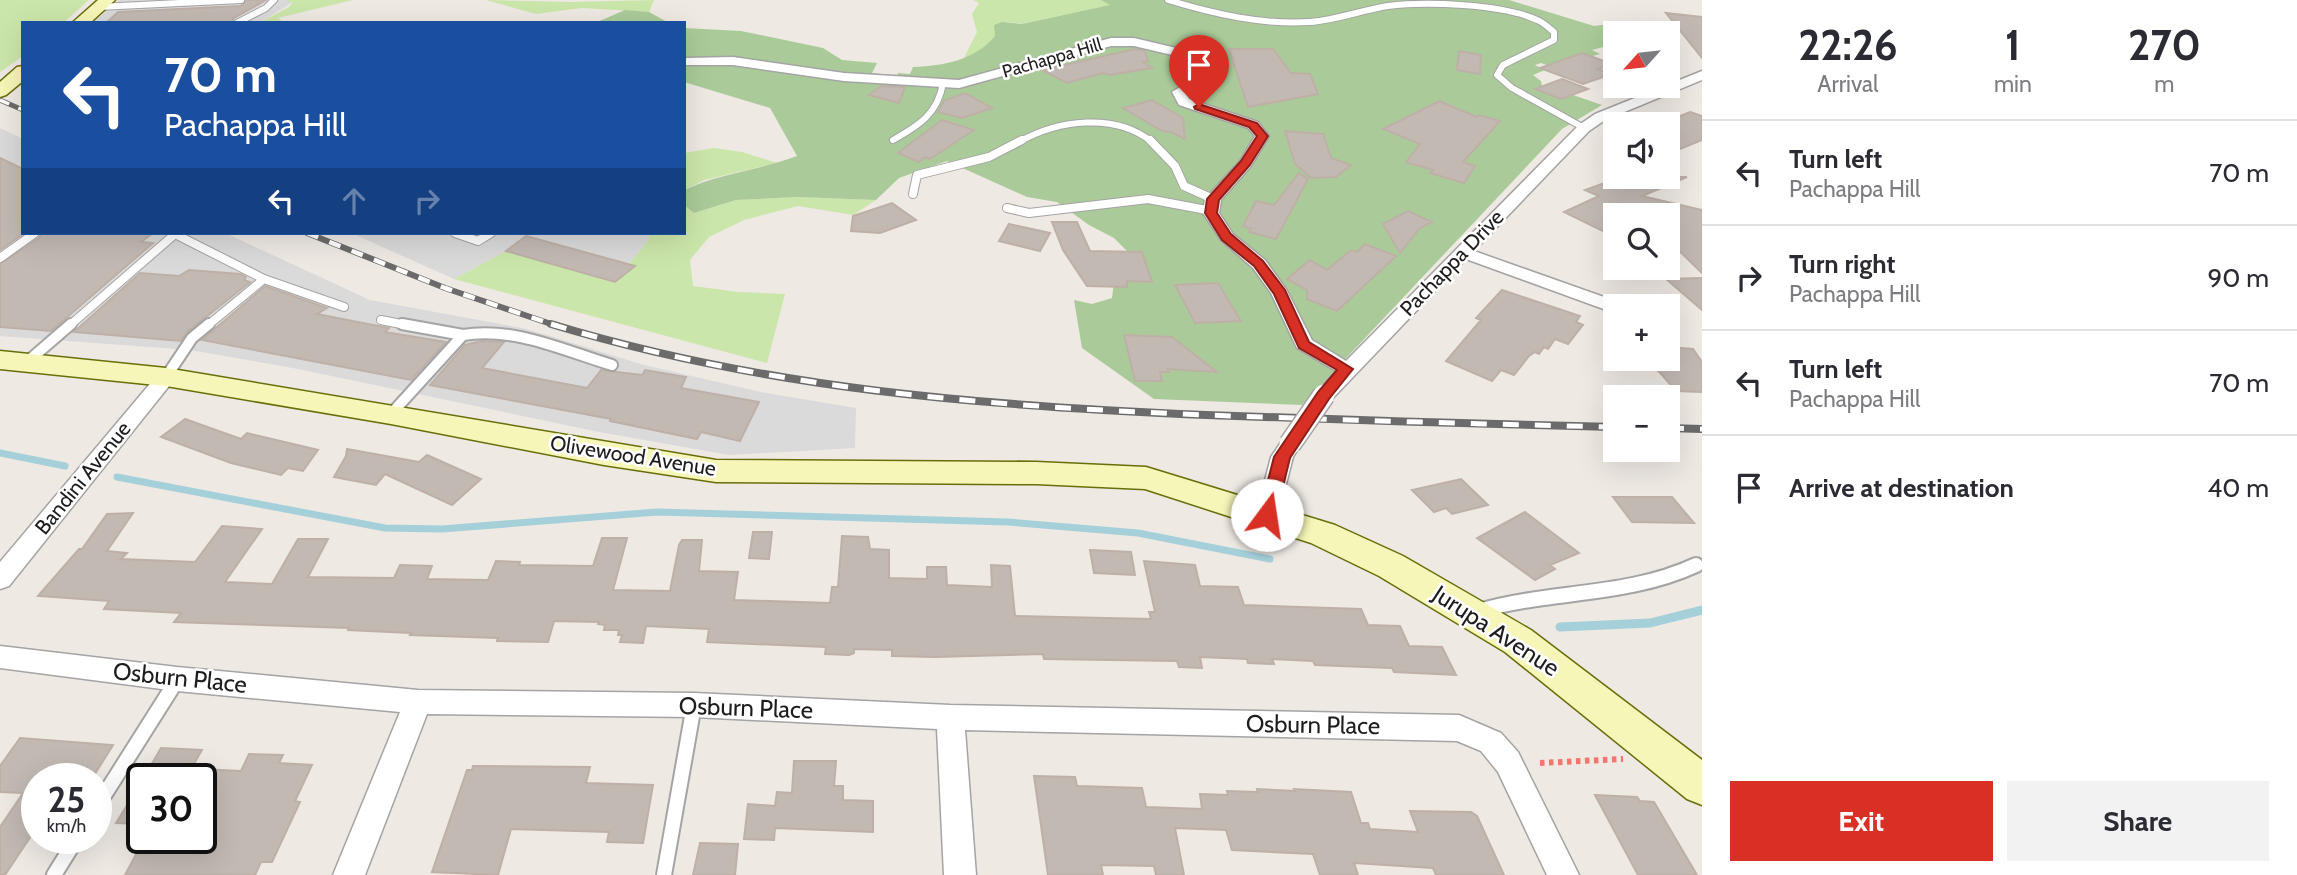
<!DOCTYPE html>
<html lang="en">
<head>
<meta charset="utf-8">
<style>
	body { margin:0; font-family:Cabin,sans-serif; background:#f2f2f3; color:#2b2b33; height:100vh; display:flex; flex-direction:column; font-size:26px; white-space:nowrap }
	* { box-sizing:border-box; margin:0 }
	p { font-size:23px; color:#7c7c81 }
	.icon { flex:none; width:38px; height:38px; fill:none; stroke:currentColor; stroke-width:2; stroke-linecap:round; stroke-linejoin:round }
	.map { position:relative; flex:1; overflow:hidden }
	.side { display:flex; flex-direction:column; background:#fff; width:595px }
	.side>* { flex:none }
	.top-card { position:absolute; left:21px; top:21px; width:665px; height:214px; border-radius:0px; box-shadow:0 7px 28px #0002; background:#1a4fa0; color:#fff; overflow:hidden }
	.needle { width:46px; rotate:243deg }
	.fabs { position:absolute; left:1603px; top:21px; display:grid; gap:14px }
	.fabs a { display:grid; place-items:center; width:77px; height:77px; border-radius:0px; background:#fff; box-shadow:0 7px 28px #0002; font-size:35px }
	.speed { position:absolute; left:21px; top:763px; display:flex; gap:14px; font-size:35px; font-weight:700; text-align:center }
	.speed>* { display:grid; place-content:center; width:91px; height:91px; border-radius:50%; background:#fff; box-shadow:0 7px 28px #0002; line-height:1 }
	.speed small { font-size:18px; font-weight:400 }
	.speed .limit { border:4px solid #111; border-radius:10px; background:#fff; color:#111 }
	.pin { position:absolute; display:grid; place-items:center; width:60px; height:60px; color:#fff; margin:-72px -30px; border-radius:50% 50% 50% 0; rotate:-45deg; box-shadow:0 0 7px #0007 }
	.pin .icon { rotate:45deg }
	.me { position:absolute; width:77px; margin:-38px; rotate:14deg; stroke-linejoin:round; filter:drop-shadow(0 0 5px #0008) }
	.turn { display:flex; align-items:center; gap:24px; height:147px; padding:0 28px; font-size:32px }
	.turn .icon { width:91px; height:91px; stroke-width:2.5 }
	.turn b { display:block; font-size:49px; line-height:60px }
	.lanes { display:flex; align-items:center; height:66px; padding:0 28px; background:#0003; justify-content:center; gap:35px; direction:ltr }
	.lanes .off { opacity:.35 }
	.eta { display:flex; justify-content:space-evenly; align-items:center; height:119px; text-align:center }
	.eta b { font-size:42px; font-weight:700; line-height:49px }
	.cta { display:flex; gap:14px; margin-top:auto; padding:14px 28px }
	.cta a { flex:1; height:80px; border-radius:0px; background:#d93025; color:#fff; font-size:28px; font-weight:700; line-height:80px; text-align:center }
	.cta a+a { background:#f2f2f3; color:#2b2b33 }
	ul { padding:0; list-style:none }
	li { display:flex; align-items:center; gap:21px; height:105px; padding:0 28px; border-top:2px solid #e1e1e2 }
	li div { flex:1 }
	li b { display:block; font-size:26px }
	li em { font-style:normal }
	main { display:flex; flex:1; min-height:0 }
	.map>svg:first-child { display:block }
	.residential { fill:#dbdada }
	.grass { fill:#cbe6aa }
	.forest { fill:#aacb99 }
	.lines { fill:none; stroke-linecap:round; stroke-linejoin:round }
	.stream-far1 { stroke:#a5d0da; stroke-width:7 }
	.stream { stroke:#a5d0da; stroke-width:9 }
	.building { fill:#c2b9b3; stroke:#beb0a6; stroke-width:2 }
	.lane-far3-casing { stroke:#a4a4a4; stroke-width:8 }
	.lane-far2-casing { stroke:#a4a4a4; stroke-width:10 }
	.lane-far1-casing { stroke:#a4a4a4; stroke-width:14 }
	.lane-casing { stroke:#a4a4a4; stroke-width:18 }
	.street-casing { stroke:#a4a4a4; stroke-width:3 }
	.secondary-casing { stroke:#686e09; stroke-width:3 }
	.path { stroke:#f3756e; stroke-width:6; stroke-dasharray:4.5 4.5; stroke-linecap:butt }
	.lane-far3 { stroke:#fff; stroke-width:6 }
	.lane-far2 { stroke:#fff; stroke-width:8 }
	.lane-far1 { stroke:#fff; stroke-width:10 }
	.lane { stroke:#fff; stroke-width:14 }
	.street { fill:#fff; fill-rule:evenodd }
	.secondary { fill:#f6f6b8; fill-rule:evenodd }
	.rail-far2-casing { stroke:#6b6b6b; stroke-width:5 }
	.rail-far1-casing { stroke:#6b6b6b; stroke-width:6 }
	.rail-casing { stroke:#6b6b6b; stroke-width:8 }
	.rail-far2 { stroke:#fff; stroke-width:3.5; stroke-dasharray:10; stroke-linecap:butt }
	.rail-far1 { stroke:#fff; stroke-width:4.5; stroke-dasharray:12; stroke-linecap:butt }
	.rail { stroke:#fff; stroke-width:5; stroke-dasharray:16; stroke-linecap:butt }
	.street-bridge-casing { stroke:#a4a4a4; stroke-width:24; stroke-linecap:butt }
	.street-bridge { stroke:#fff; stroke-width:21 }
	.route { fill:#d93025; stroke:#8d1f18; stroke-width:2 }
	.labels { text-anchor:middle; stroke-width:5; stroke-linejoin:round; paint-order:stroke }
	.far-street-label { font-size:18px; fill:#1d1d1d; stroke:#fff }
	.street-label { font-size:21px; fill:#1d1d1d; stroke:#fff }
	.near-street-label { font-size:24px; fill:#1d1d1d; stroke:#fff }
</style>
</head>
<body>
<main>
<div class="map">
<svg width="1702" height="875" viewBox="0 0 1702 875">
	<rect width="100%" height="100%" fill="#eee9e3"/>
	<path class="residential" d="M119,0H288L293,2L259,23H92Z
		M0,128L23,139V233H225L370,300L527,329L644,365L761,392L856,408L855,448L729,455L599,432L298,369L190,350L0,336Z
		M351,233H649V239L615,282L506,251L454,279Z"/>
	<path class="grass" d="M0,0H89L63,23H23V56L0,72Z
		M288,0H353L278,18L285,23H259L289,7L293,2H287Z
		M486,0L570,2L654,0L649,12L582,8L536,14Z
		M973,0H1101L1111,5L1022,24L1009,22L995,25V36L982,51L964,58L977,32L972,14L979,3Z
		M714,148L742,152L777,163L704,180L684,190V153Z
		M798,197L876,200L853,215L798,206L744,220L709,237L690,260L693,286L738,292L785,294L767,363L454,279L506,251L615,282L649,239V233H684V205L694,213L736,200Z"/>
	<path class="forest" d="M1101,0H1509L1594,26L1616,23L1664,27L1671,33H1615V44L1592,50L1600,54L1552,67L1541,63L1535,65L1545,70L1533,75L1541,81L1543,92L1561,99L1573,95L1602,105L1562,129L1302,405L1154,399L1082,348L1074,300L1092,304L1112,298L1114,282L1140,281L1147,268L1142,252H1128L1114,238L1089,225L1057,202L1027,197L947,161L899,178L876,200L798,197L736,200L694,213L684,205V190C720,173 761,170 797,156L770,108L684,82V28L741,31L823,48L842,60L877,63L872,73L897,76L898,73L910,74L913,67C944,66 975,60 995,36L994,25L1002,22L1022,24L1110,5Z
		M625,10L649,12L669,23H595Z"/>
	<g class="lines">
		<path class="stream-far1" d="M0,453L65,466
			M117,477L385,528L442,529L657,512L1008,522L1138,533L1270,559"/>
		<path class="stream" d="M1560,627L1650,623L1702,610"/>
	</g>
	<path class="building" d="M247,0H266L234,18L231,23H106L118,12L241,6Z
		M1666,13L1702,17V58Z
		M1135,49L1145,51L1148,61L1143,62L1152,68L1110,75L1103,73L1067,83L1042,70Z
		M1229,49H1273L1291,73L1310,74L1318,94L1248,107Z
		M1459,51L1481,55L1480,74L1457,70Z
		M1582,53L1612,64L1598,69L1612,74L1583,84L1540,68Z
		M1562,79L1588,89L1561,99L1535,89Z
		M881,86L905,87L899,103L869,95Z
		M965,93L992,108L962,118L938,112L944,101Z
		M1152,100L1183,118L1185,139L1171,132L1162,131L1123,108Z
		M1439,101L1477,117L1479,115L1500,121L1463,162L1475,166L1464,183L1430,173L1433,170L1406,162L1420,144L1383,129Z
		M1690,112L1702,116V140L1668,154V121Z
		M942,120L974,130L930,159L925,157L919,162L898,153Z
		M1285,131L1323,134L1331,158L1351,165L1336,177L1311,178L1295,164Z
		M0,158L23,169L24,233L0,250Z
		M1299,173L1308,179L1276,239L1249,232L1251,229L1243,226L1256,201L1274,205Z
		M1621,177H1687L1642,196L1702,210V273L1668,240V215H1615V237L1564,212L1599,196L1585,190Z
		M892,203L916,220L880,233L851,231L853,216Z
		M1408,211L1432,222L1420,228L1400,253L1383,224Z
		M1052,222H1077L1090,251L1142,252L1152,282L1127,281V287L1087,286L1063,250Z
		M1009,224L1050,233L1040,251L999,241Z
		M42,233H153L141,242L153,243L51,331L0,327V264L39,238Z
		M526,236L635,266L615,282L506,251Z
		M1365,244L1396,256L1337,311L1307,299V290L1287,279L1310,260L1327,270L1351,250L1357,252Z
		M189,270L240,274L246,277L244,280L250,282L187,332L181,341L74,332L140,273L179,276Z
		M1702,278V310L1666,279Z
		M1218,283L1241,321L1195,323L1175,285Z
		M265,286L327,308L317,314L389,328L385,332L446,342L411,380L202,340Z
		M1502,290L1580,316L1576,322L1583,325L1568,344L1555,339L1548,349L1544,347L1539,354L1535,352L1529,356L1514,375L1501,370L1492,381L1446,361L1481,320L1476,318Z
		M1124,335L1172,337L1217,372L1168,369L1169,372H1160L1162,381H1135Z
		M482,341L504,342L482,368L587,388L601,370L642,375L645,370L686,377L681,388L759,402L740,441L701,432L697,439L610,421L611,419L430,385L465,345Z
		M1668,347L1693,349L1702,362V392L1676,391L1648,359L1668,360Z
		M185,419L241,439L247,433L318,450L303,471L288,468L281,475L231,463L161,437Z
		M347,449L419,462L427,455L481,479L452,505L385,474L376,485L334,477L346,456Z
		M1461,479L1488,505L1452,514L1446,508L1434,512L1412,490Z
		M1613,497H1672L1694,523L1632,522Z
		M1525,512L1579,553L1550,565L1555,569L1535,580L1477,538Z
		M133,513L107,551L127,553L121,559L195,562L222,526L262,529L225,582L272,584L298,539H328L308,577L394,578L400,565L432,566L427,579L488,580L496,561L520,562L519,565L593,566L602,538H627L613,590L670,591L679,545L682,540H702L699,571L738,572L734,600L830,603L832,587H838L842,536L868,537L870,549L889,550V578L927,579V567H946L947,585L992,587L991,565L1010,566L1015,616L1151,619L1149,612H1155L1144,561L1195,565L1200,586L1238,587L1244,605L1361,609L1368,625L1400,626L1409,646L1442,647L1456,675L1394,672L1392,668L1315,665L1313,661L1272,659L1274,664L1248,663L1247,659L1200,657L1202,668L1179,667L1177,661L1044,659L1043,654L935,657L892,656V650L854,649V653L849,655L825,654L826,647L707,642L709,629L646,626L643,643L620,642L622,635H618L619,630H604L605,625L598,624L599,622L554,621L548,642L497,641L498,638L410,635L411,633L348,630L349,628L174,622L181,613L104,609L109,601L38,596L79,549H82L107,514Z
		M753,532H772L769,559L749,558Z
		M1090,550L1131,552L1135,575L1094,573Z
		M20,738L113,745L93,777L37,779V827L5,875H0V827L23,793L0,792V766Z
		M161,748L202,750L185,779H143Z
		M249,754L283,755L279,763L312,765L295,801L300,802L272,862H261L255,875H125L141,845L201,846V769L241,771Z
		M794,761H836L834,786H843V800L873,801V832L775,828L774,840L744,839L748,804L775,806L777,792L792,793Z
		M473,766L590,767L586,783L653,785L643,843L607,842L609,832L511,829L498,875L432,872L467,770H472Z
		M1034,776L1075,777L1077,786L1142,788L1146,807L1202,809L1200,794L1228,795L1227,791L1258,792L1257,789L1295,791L1294,789L1351,792L1361,823H1368L1370,829L1418,832L1410,811L1471,812L1477,816L1504,875H1436L1433,868L1354,863L1358,875H1320L1313,854L1232,850L1226,830L1175,828L1184,875H1156L1154,866L1101,865L1103,875H1048Z
		M142,781V824L116,823Z
		M1595,795L1637,797L1640,801L1654,802L1697,875H1638Z
		M700,843L738,844L735,875H693Z"/>
	<g class="lines">
		<defs>
			<path id="lane-far3" d="M1168,0C1214,14 1262,25 1310,22C1337,20 1362,10 1388,6C1425,1 1503,4 1537,20C1543,22 1549,28 1554,32V40L1503,65L1497,75L1512,88L1584,128
				M99,7L241,0
				M237,23L266,8L274,0
				M893,140C918,126 938,114 943,83
				M1019,142C1058,120 1115,112 1152,142"/>
			<path id="lane-far2" d="M1150,140L1175,166L1184,186L1213,199
				M913,194L917,175L989,157L1022,140
				M1007,208L1029,213L1148,199L1212,211
				M173,233L264,279
				M455,233L478,241L491,233
				M0,258L35,233
				M381,320L411,326
				M69,326L175,234
				M207,326L264,279L344,307"/>
			<path id="lane-far1" d="M463,335C513,326 565,351 612,365
				M27,362L71,324
				M166,377L192,338L209,324
				M391,414L463,335L402,324"/>
			<path id="lane" d="M1479,611C1551,590 1627,597 1696,565
				M96,808L177,680
				M54,875L77,838
				M664,875L694,705"/>
			<path id="street" d="M1111,38H1134L1210,56L1221,71L1185,93L1189,99L1258,122L1269,136L1251,166L1221,200L1219,213L1233,234L1265,260L1286,289L1312,340L1346,361L1579,125L1595,114L1702,71V80L1605,120L1589,131L1474,251L1621,303L1623,306H1615V312L1609,311L1466,259L1331,400H1317L1314,395L1336,371L1297,348L1271,293L1253,268L1221,240L1203,213L1205,199L1240,161L1255,136L1248,128L1179,105L1172,92L1208,70L1202,62L1134,46H1111L959,88L844,81L733,65H684L686,58L733,57L844,73L959,80Z
				M166,371L173,373L176,377L173,381L9,586L0,589V562L159,373Z
				M1290,437L1297,439L1301,444L1293,457L1278,515L1275,521L1267,524L1259,521L1256,515L1271,457L1283,439Z
				M0,646L177,667L418,690L694,693L950,705L1459,715L1501,733L1518,752L1579,875H1547L1498,772L1481,751L1457,741L965,730L976,875H944L937,729L694,717L427,714L365,875H333L400,712L177,691L0,668Z"/>
			<path id="secondary" d="M98,0H115L90,23H72Z
				M23,66V81L6,95L0,97V82L17,67Z
				M0,351L166,368L716,460L1036,462L1146,467L1335,525L1403,556L1531,630L1702,760V805L1687,799L1505,652L1379,576L1311,543L1145,489L1036,484L716,482L604,465L391,424L166,386L0,369Z"/>
		</defs>
		<use href="#lane-far3" class="lane-far3-casing"/>
		<use href="#lane-far2" class="lane-far2-casing"/>
		<use href="#lane-far1" class="lane-far1-casing"/>
		<use href="#lane" class="lane-casing"/>
		<use href="#street" class="street-casing"/>
		<use href="#secondary" class="secondary-casing"/>
		<path class="path" d="M1540,763L1623,759"/>
		<use href="#lane-far3" class="lane-far3"/>
		<use href="#lane-far2" class="lane-far2"/>
		<use href="#lane-far1" class="lane-far1"/>
		<use href="#lane" class="lane"/>
		<use href="#street" class="street"/>
		<use href="#secondary" class="secondary"/>
		<defs>
			<path id="rail-far2" d="M0,100L23,110"/>
			<path id="rail-far1" d="M307,233L445,288L557,326"/>
			<path id="rail" d="M551,324C765,389 984,406 1206,415C1342,420 1479,424 1615,427
				M1668,428L1702,429"/>
		</defs>
		<use href="#rail-far2" class="rail-far2-casing"/>
		<use href="#rail-far1" class="rail-far1-casing"/>
		<use href="#rail" class="rail-casing"/>
		<use href="#rail-far2" class="rail-far2"/>
		<use href="#rail-far1" class="rail-far1"/>
		<use href="#rail" class="rail"/>
		<defs>
			<path id="street-bridge" d="M1290,444L1324,395"/>
		</defs>
		<use href="#street-bridge" class="street-bridge-casing"/>
		<use href="#street-bridge" class="street-bridge"/>
	</g>
	<path class="route" d="M1199,104L1257,123L1268,136L1250,165L1219,200L1217,213L1231,234L1263,261L1285,290L1309,342L1353,369L1329,399L1290,458L1276,515L1273,519H1261L1259,515L1274,457L1318,392L1337,370L1299,348L1274,294L1254,266L1222,240L1205,213L1207,199L1241,161L1257,136L1249,127L1195,109L1194,107Z"/>
	<g class="labels">
		<g class="far-street-label">
			<text transform="translate(1052 58) rotate(-16)" y="6">Pachappa Hill</text>
		</g>
		<g class="street-label">
			<text transform="translate(1452 263) rotate(-46)" y="7">Pachappa Drive</text>
			<text transform="translate(633 456) rotate(9)" y="7">Olivewood Avenue</text>
			<text transform="translate(83 478) rotate(-51)" y="7">Bandini Avenue</text>
		</g>
		<g class="near-street-label">
			<text transform="translate(1496 631) rotate(33)" y="8">Jurupa Avenue</text>
			<text transform="translate(180 678) rotate(6)" y="8">Osburn Place</text>
			<text transform="translate(746 708) rotate(2)" y="8">Osburn Place</text>
			<text transform="translate(1313 725) rotate(1)" y="8">Osburn Place</text>
		</g>
	</g>
</svg>
<div class="fabs">
<a><svg class="needle" viewBox="-14 -14 28 28"><path d="M0-13l5 13h-10z" fill="#e53935"/><path d="M0 13l5-13h-10z" fill="#7c7c81"/></svg></a>
<a><svg class="icon" aria-label="sound" viewBox="0 0 24 24"><path d="M4 9h4l5-4v14l-5-4H4zM17 9q2 3 0 6"/></svg></a>
<a><svg class="icon" aria-label="search" viewBox="0 0 24 24"><circle cx="10" cy="10" r="6"/><path d="M15 15l6 6"/></svg></a>
<a>+</a>
<a>−</a>
</div>
<div class="speed"><div>25<small>km/h</small></div><div class="limit">30</div></div>
<div class="pin" style="left:1199px;top:107px;background:#d93025"><svg class="icon" aria-label="arrive" viewBox="0 0 24 24"><path d="M6 21V4h12l-3 4 3 4H6"/></svg></div>
<svg class="me" style="left:1267px;top:515px" viewBox="-20 -20 40 40"><circle r="19" fill="#fff"/><path d="M0-13L10 11 0 6-10 11z" fill="#d93025"/></svg>
<div class="top-card">
<div class="turn"><svg class="icon" aria-label="left" viewBox="0 0 24 24"><path d="M17 20v-9H6M10 6l-5 5 5 5"/></svg><div><b>70 m</b>Pachappa Hill</div></div>
<div class="lanes"><svg class="icon" aria-label="left" viewBox="0 0 24 24"><path d="M17 20v-9H6M10 6l-5 5 5 5"/></svg><svg class="icon off" aria-label="ahead" viewBox="0 0 24 24"><path d="M12 20V5M6 11l6-6 6 6"/></svg><svg class="icon off" aria-label="right" viewBox="0 0 24 24"><path d="M7 20v-9h11M14 6l5 5-5 5"/></svg></div>
</div>
</div>
<section class="side">
<div class="eta">
<div><b>22:26</b><p>Arrival</p></div>
<div><b>1</b><p>min</p></div>
<div><b>270</b><p>m</p></div>
</div>
<ul>
<li><svg class="icon" aria-label="left" viewBox="0 0 24 24"><path d="M17 20v-9H6M10 6l-5 5 5 5"/></svg><div><b>Turn left</b><p>Pachappa Hill</p></div><em>70 m</em></li>
<li><svg class="icon" aria-label="right" viewBox="0 0 24 24"><path d="M7 20v-9h11M14 6l5 5-5 5"/></svg><div><b>Turn right</b><p>Pachappa Hill</p></div><em>90 m</em></li>
<li><svg class="icon" aria-label="left" viewBox="0 0 24 24"><path d="M17 20v-9H6M10 6l-5 5 5 5"/></svg><div><b>Turn left</b><p>Pachappa Hill</p></div><em>70 m</em></li>
<li><svg class="icon" aria-label="arrive" viewBox="0 0 24 24"><path d="M6 21V4h12l-3 4 3 4H6"/></svg><div><b>Arrive at destination</b></div><em>40 m</em></li>
</ul>
<div class="cta"><a>Exit</a><a>Share</a></div>
</section>
</main>
</body>
</html>
